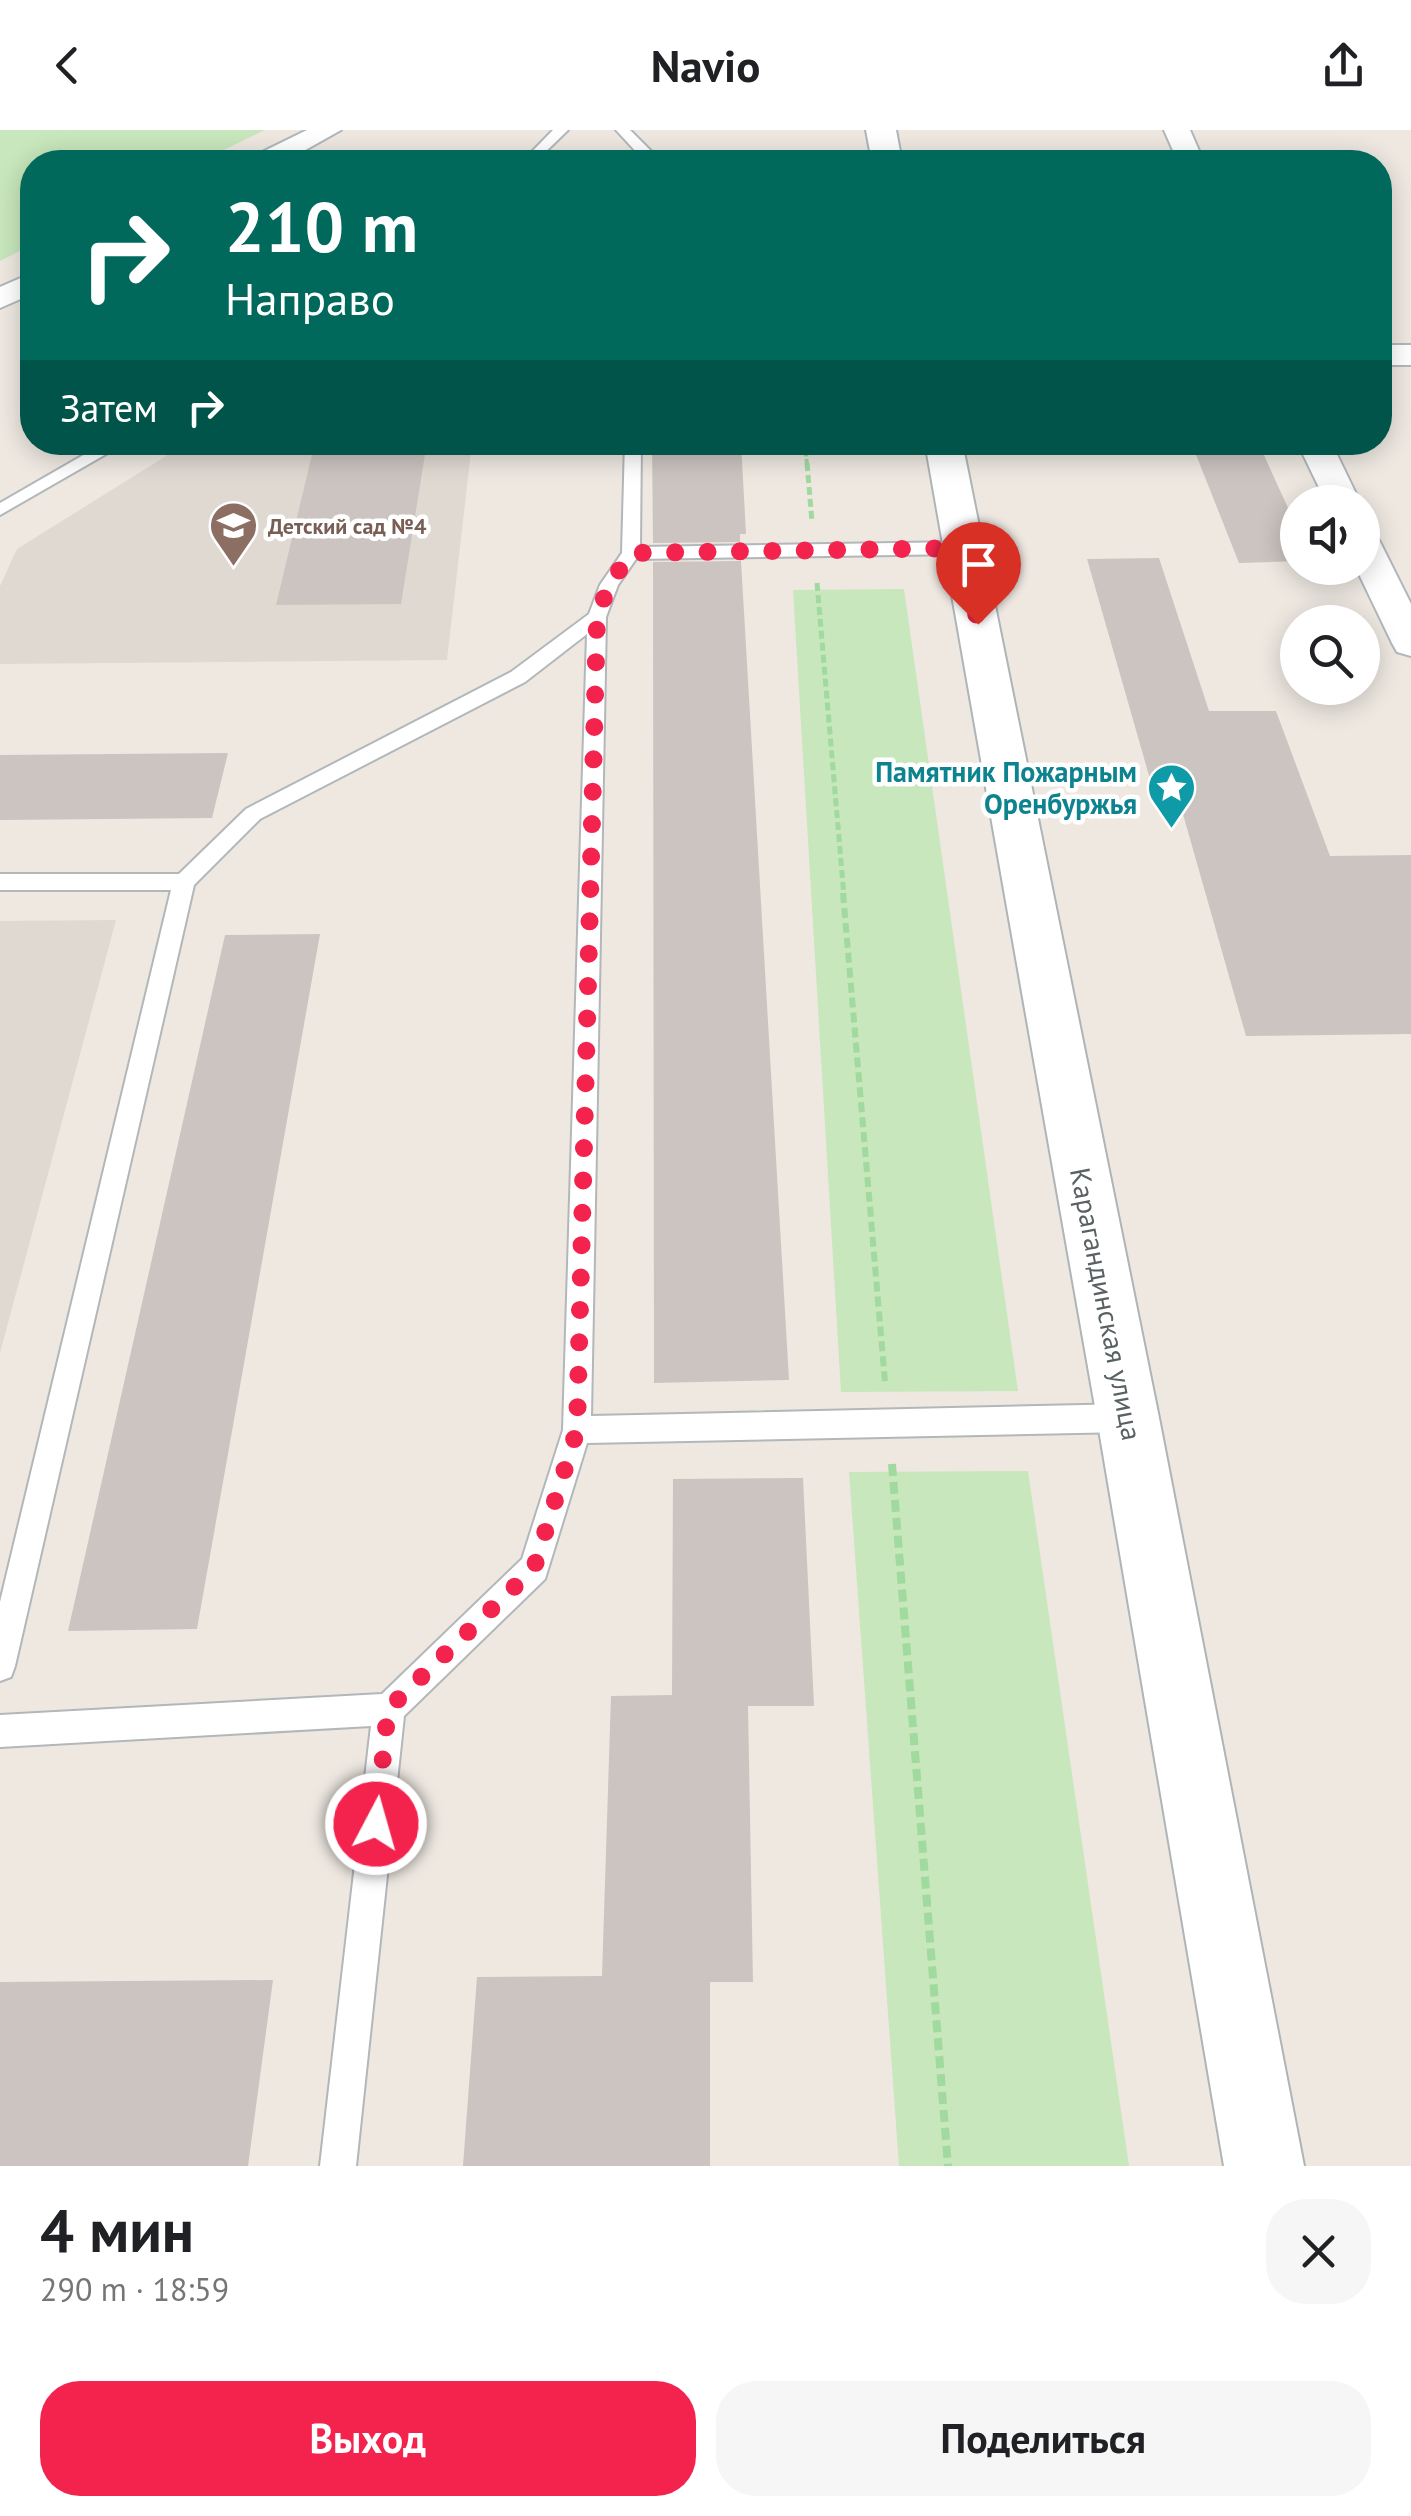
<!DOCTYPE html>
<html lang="ru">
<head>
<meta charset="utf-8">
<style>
	body { margin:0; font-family:"PT Sans",sans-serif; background:#f6f6f6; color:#202124; height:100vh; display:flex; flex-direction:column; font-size:38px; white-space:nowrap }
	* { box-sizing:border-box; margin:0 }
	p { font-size:32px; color:#757577 }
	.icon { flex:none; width:55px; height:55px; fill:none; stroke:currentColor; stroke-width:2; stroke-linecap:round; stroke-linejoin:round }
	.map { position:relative; height:2036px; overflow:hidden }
	.sheet { display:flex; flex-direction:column; background:#fff; flex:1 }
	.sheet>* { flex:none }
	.guide { position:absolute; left:20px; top:20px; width:1372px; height:305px; border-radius:40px; box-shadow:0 5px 25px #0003; background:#00695c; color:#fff; overflow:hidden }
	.controls { position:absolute; left:1280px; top:355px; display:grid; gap:20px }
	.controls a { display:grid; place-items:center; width:100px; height:100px; border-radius:50%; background:#fff; box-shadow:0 5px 25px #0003; font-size:50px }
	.pin { position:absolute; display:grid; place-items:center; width:85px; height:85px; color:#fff; margin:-102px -42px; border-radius:50% 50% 50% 0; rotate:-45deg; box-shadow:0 0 10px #0007 }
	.pin .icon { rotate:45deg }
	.me { position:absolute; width:110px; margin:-55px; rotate:6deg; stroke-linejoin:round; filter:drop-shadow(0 0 8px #0008) }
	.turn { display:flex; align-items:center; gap:35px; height:210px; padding:0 40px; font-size:45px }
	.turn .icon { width:130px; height:130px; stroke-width:2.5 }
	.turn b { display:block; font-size:70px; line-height:85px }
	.then { display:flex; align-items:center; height:95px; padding:0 40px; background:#0003; gap:20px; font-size:38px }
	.round { display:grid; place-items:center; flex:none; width:105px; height:105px; border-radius:40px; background:#f6f6f6 }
	.head { display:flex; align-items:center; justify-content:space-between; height:170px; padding:0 40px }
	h1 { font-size:60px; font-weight:700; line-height:75px }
	.cta { display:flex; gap:20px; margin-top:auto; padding:20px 40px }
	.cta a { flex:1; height:115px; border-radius:40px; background:#f3234d; color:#fff; font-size:40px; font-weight:700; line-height:115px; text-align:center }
	.cta a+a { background:#f6f6f6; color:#202124 }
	header { display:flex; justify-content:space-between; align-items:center; height:130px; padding:0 40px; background:#fff; font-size:45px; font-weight:700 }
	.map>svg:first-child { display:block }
	.education { fill:#e0d9d2 }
	.green { fill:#c8e7bc }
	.building { fill:#cbc4c1 }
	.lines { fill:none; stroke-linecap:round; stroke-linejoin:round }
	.lane-casing { stroke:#b2b7ba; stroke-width:4 }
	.street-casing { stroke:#b2b7ba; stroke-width:4 }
	.secondary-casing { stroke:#aeb5b8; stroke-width:4 }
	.path-far3 { stroke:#a0da9e; stroke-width:4; stroke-dasharray:6 2.5; stroke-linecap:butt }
	.path-far2 { stroke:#a0da9e; stroke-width:5; stroke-dasharray:8 4; stroke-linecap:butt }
	.path-far1 { stroke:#a0da9e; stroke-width:6; stroke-dasharray:10 5; stroke-linecap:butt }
	.path { stroke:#a0da9e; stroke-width:8; stroke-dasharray:12 6; stroke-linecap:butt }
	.lane { fill:#fff; fill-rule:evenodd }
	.street { fill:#fff; fill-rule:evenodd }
	.secondary { fill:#fff; fill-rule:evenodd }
	.route { stroke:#f3234d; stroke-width:18; stroke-dasharray:0 32.4 }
	.labels { text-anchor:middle; stroke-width:9; stroke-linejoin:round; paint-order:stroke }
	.far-education-label { font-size:22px; font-weight:bold; fill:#785e54; stroke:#fff; text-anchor:start }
	.culture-label { font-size:28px; font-weight:bold; fill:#0d838f; stroke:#fff; text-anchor:end }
	.street-label { font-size:28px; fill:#5a6163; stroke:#fff }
</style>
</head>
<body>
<header><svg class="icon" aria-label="back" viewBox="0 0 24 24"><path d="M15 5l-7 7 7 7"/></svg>Navio<svg class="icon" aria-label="share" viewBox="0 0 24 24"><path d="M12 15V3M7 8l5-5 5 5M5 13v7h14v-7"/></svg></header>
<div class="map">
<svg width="1411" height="2036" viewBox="0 0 1411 2036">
	<rect width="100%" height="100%" fill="#eee8e1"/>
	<path class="education" d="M187,313H472L447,530L0,534V456L17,419Z
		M116,790L0,1223V791Z"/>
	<path class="green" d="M0,0H265L199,32H32V115L0,131Z
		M904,459L1018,1261L841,1262L793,460Z
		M1028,1341L1129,2036H899L849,1342Z"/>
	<path class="building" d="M315,312H427L401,474L276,475Z
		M652,312H741L746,404H740V412L653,413Z
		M1191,312H1258L1298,400V431L1239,433Z
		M1159,428L1209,581H1276L1330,726L1411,725V904L1246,906L1177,663H1154L1087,429Z
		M741,431L789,1250L654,1253L653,432Z
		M228,623L212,688L0,690V625Z
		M320,804L197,1499L68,1501L225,805Z
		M803,1348L814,1576H748L753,1852H710V2036H463L477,1847L602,1846L611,1566L672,1565L673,1349Z
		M273,1850L248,2036H0V1852Z"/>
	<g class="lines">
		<defs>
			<path id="lane" d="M553,0H568L535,32H522Z
				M616,0H630L652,22L653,32H641L640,26Z
				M106,312H127L0,385V373Z
				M625,312H641L640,417L963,412L972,418L963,424L636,429L618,455L606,487L591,1286L1127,1274L1137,1278L1141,1288L1137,1298L1127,1302L587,1313L545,1449L404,1586L356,2036H320L371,1596L0,1617V1585L382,1564L522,1429L563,1300L587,504L525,552L260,689L194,755L15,1536L11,1547L0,1551V1472L171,760H0V744H179L246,679L511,542L589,484L600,455L622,423Z"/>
			<path id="street" d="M307,0H341L284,32H250L254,26Z
				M1164,0H1190L1204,32H1178Z
				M32,143V164L0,178V157Z
				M1380,215H1411V235H1380Z
				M1297,312H1331L1360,372H1326Z
				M1362,401L1375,404L1380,412L1411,474V526L1397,522L1392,513L1356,438H1362Z"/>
			<path id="secondary" d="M866,0H896L902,32H872Z
				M925,312H962L1159,1288L1304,2036H1224L1097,1288Z"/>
		</defs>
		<use href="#lane" class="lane-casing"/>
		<use href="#street" class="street-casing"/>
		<use href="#secondary" class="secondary-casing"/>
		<path class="path-far3" d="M805,312L807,335"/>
		<path class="path-far2" d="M807,333L812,392
			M817,453L844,766"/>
		<path class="path-far1" d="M843,763L885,1252"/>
		<path class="path" d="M892,1334L948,2036"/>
		<use href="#lane" class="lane"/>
		<use href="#street" class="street"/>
		<use href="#secondary" class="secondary"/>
	</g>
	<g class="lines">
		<path class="route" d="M376,1694L388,1579L534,1438L577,1300L597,488L609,454L632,423L964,418L978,494"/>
	</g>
	<defs>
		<symbol id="school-pin" viewBox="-11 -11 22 30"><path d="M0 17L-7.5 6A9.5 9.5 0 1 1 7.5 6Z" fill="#8d6e63" stroke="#fff"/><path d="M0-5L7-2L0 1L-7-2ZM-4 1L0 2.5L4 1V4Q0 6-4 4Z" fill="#fff"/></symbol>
		<symbol id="sight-pin" viewBox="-11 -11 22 30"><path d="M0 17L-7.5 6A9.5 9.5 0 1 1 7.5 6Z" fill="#0f9aa8" stroke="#fff"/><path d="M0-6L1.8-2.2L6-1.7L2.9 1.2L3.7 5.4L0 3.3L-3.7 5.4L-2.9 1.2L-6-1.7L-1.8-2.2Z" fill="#fff"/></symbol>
	</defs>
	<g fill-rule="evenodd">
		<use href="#school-pin" x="206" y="368" width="55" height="75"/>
		<use href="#sight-pin" x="1144" y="630" width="55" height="75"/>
	</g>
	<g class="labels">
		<g class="far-education-label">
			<text x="268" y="404">Детский сад №4</text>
		</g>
		<g class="culture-label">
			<text x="1137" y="652">Памятник Пожарным<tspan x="1137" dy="32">Оренбуржья</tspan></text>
		</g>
		<g class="street-label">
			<text transform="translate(1106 1174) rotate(79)" y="10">Карагандинская улица</text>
		</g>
	</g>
</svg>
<div class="controls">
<a><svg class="icon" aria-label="sound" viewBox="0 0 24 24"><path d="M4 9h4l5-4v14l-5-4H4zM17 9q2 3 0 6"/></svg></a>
<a><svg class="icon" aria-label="search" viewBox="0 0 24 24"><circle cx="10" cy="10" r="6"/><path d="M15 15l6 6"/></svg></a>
</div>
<div class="pin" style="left:978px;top:494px;background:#d93025"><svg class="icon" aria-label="arrive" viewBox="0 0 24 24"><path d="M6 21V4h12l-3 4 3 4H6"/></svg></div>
<svg class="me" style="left:376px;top:1694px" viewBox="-20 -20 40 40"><circle r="17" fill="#f3234d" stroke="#fff" stroke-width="3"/><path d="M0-11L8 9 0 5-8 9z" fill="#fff"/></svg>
<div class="guide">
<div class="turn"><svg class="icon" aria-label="right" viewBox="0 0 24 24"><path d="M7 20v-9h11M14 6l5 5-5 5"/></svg><div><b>210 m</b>Направо</div></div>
<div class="then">Затем<svg class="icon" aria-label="right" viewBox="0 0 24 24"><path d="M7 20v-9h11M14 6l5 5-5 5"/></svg></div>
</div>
</div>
<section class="sheet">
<div class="head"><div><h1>4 мин</h1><p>290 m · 18:59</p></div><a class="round"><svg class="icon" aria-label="close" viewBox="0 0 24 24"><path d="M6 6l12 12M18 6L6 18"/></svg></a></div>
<div class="cta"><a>Выход</a><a>Поделиться</a></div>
</section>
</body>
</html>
